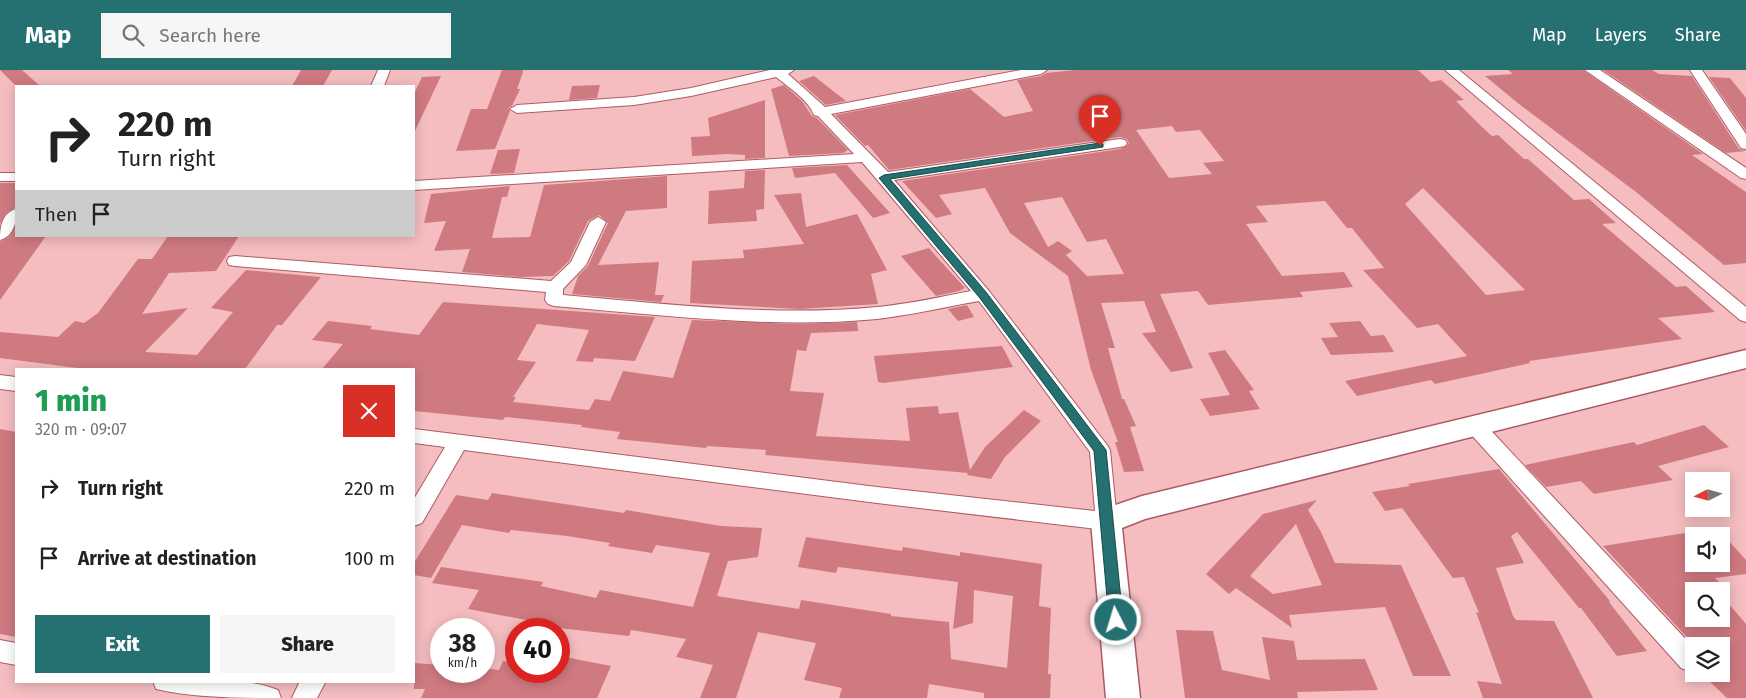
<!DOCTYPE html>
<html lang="en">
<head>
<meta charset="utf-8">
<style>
	body { margin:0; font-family:"Fira Sans",sans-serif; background:#f6f6f6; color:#222; height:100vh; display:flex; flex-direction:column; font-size:19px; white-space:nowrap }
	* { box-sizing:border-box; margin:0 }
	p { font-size:16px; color:#767676 }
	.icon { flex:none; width:28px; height:28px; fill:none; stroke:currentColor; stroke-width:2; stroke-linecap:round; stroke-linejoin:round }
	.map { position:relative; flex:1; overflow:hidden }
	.panel { position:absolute; left:15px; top:298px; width:400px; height:315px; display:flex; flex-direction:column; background:#fff; border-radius:0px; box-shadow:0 2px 12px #0003 }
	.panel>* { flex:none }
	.hud { position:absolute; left:15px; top:15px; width:400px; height:152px; border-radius:0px; box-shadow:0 2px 12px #0003; background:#fff; color:#222; overflow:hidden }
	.needle { width:32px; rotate:264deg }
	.buttons { position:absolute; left:1685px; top:402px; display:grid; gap:10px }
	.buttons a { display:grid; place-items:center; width:45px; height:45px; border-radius:0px; background:#fff; box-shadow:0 2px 12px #0003; font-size:25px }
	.speed { position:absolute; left:430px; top:548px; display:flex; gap:10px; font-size:25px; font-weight:700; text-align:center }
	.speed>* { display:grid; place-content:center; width:65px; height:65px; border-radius:50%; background:#fff; box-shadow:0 2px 12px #0003; line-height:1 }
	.speed small { font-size:12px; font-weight:400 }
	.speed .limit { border:8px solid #d22; background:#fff; color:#111 }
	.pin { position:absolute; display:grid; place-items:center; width:42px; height:42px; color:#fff; margin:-51px -21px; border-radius:50% 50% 50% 0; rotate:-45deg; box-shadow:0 0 5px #0007 }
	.pin .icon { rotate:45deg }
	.me { position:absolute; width:55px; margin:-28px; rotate:355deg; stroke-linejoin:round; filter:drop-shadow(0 0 4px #0008) }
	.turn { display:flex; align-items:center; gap:18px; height:105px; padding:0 20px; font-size:22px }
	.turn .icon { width:65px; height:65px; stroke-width:2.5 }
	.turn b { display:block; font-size:35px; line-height:42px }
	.then { display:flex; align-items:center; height:48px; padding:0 20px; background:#0003; gap:10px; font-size:19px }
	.round { display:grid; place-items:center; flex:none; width:52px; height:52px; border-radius:0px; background:#f6f6f6 }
	.head { display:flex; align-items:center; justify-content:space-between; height:85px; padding:0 20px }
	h1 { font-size:30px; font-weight:800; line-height:38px; color:#1e9e55 }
	.action { display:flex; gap:10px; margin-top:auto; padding:10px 20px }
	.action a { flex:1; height:58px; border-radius:0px; background:#257070; color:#fff; font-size:20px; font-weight:800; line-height:58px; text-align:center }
	.action a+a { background:#f6f6f6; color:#222 }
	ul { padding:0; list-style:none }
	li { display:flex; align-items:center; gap:15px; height:70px; padding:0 20px }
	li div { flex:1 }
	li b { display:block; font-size:19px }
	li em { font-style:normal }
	header { display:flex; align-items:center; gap:30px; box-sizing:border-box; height:70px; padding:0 25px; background:#257070; color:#fff }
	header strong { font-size:24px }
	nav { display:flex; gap:28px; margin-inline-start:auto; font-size:18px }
	.search { width:350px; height:45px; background:#f6f6f6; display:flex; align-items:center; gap:12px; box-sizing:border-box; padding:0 18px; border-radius:0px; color:#767676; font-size:19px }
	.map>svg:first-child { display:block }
	.building { fill:#cf7a80; fill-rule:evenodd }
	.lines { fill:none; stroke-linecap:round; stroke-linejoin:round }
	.street-casing { stroke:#ad5b62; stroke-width:2 }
	.secondary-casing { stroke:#ad5b62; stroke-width:3 }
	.street { fill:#fff; fill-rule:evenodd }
	.secondary { fill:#fff; fill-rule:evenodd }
	.route { fill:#257070; stroke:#184949 }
</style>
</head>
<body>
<header>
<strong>Map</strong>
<div class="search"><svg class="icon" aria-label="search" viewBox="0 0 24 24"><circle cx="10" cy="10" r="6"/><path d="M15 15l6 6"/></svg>Search here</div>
<nav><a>Map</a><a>Layers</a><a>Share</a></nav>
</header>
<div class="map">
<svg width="1746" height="628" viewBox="0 0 1746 628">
	<rect width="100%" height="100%" fill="#f5bdc0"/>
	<path class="building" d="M0,0H22L40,16H16Z
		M301,0H332L323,16H292Z
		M502,0H523V2L517,19H520L512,36L508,38L510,41L495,79L456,81L471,39H487Z
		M1075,0H1418L1431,12L1441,10L1464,30L1456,31L1482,57L1492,66L1498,65L1524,89H1528L1574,130L1589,129L1616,153L1602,154L1676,217L1686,216L1715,242L1658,248L1682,269L1529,291L1530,293L1435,314L1431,310L1357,326L1345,311L1467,286L1438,254L1417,258L1363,200L1384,198L1352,158H1347L1325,131L1256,136L1268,152L1246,154L1282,206L1344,202L1353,217L1300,222L1303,227L1208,235L1198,221L1160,224L1193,298L1171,302L1142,263L1156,262L1144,231L1101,233L1115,278H1108L1122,329H1124L1136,356L1130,357L1144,401L1124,402L1115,372H1118L1091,300L1068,206L1010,163L985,118L939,125L952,144L936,148L902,111L1120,79L1129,74L1127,69L1120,67L889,100L868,75L865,76L835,45L970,19L1004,47L1033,41L1017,10L1041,6L1046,3ZM1172,56L1176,62L1200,60L1224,91L1203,93L1212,104L1169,108L1136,60ZM1423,118L1525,220L1486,225L1405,134ZM1062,127L1087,172L1106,169L1124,204L1087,206L1066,185L1072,181L1058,171L1048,177L1024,133Z
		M1508,0H1583L1703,84L1692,85L1746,122V193L1724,195L1636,122L1519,34L1485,6L1513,4Z
		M1603,0H1652L1659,4L1692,6L1739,79L1746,81L1726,83Z
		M441,6L414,63V24L422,7Z
		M814,6L846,31L826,35L799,11Z
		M1709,7L1730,8L1746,28V61Z
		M600,15L597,28L569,30L572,16Z
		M784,15L802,31L812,46L817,48L848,80L843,83L789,86L771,19Z
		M765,30V88L745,89V85L727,84L692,86L691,67L710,66L708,48Z
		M520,79L514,103L490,104L498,80Z
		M847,95L890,143L873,148L835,103L795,108L792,98Z
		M765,100L764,139L756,140L757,151L708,154L709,121L744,118L745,101Z
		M667,106V138L626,141L598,195L659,192L655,225H664L661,232L572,224L578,206L588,196L608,153L599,145L588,151L569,191L553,206L520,207L462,202L470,179L434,181L446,151L424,153L431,124L510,116L507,127H502L492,168L530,167L544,115Z
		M0,113H16V137L6,143L0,154Z
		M801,123L806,157L857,144L887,200L871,204L878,234L799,239L690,233L692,191L744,188L743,180L804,174L774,125Z
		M16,155V166H46L0,230V172L10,166Z
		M168,166H239L216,201L169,203L142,244L188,238L145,282L197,285L233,242L211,238L246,200L321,207L282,255H277L245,299H85L0,288V262L58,267L75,251L84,253L98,243L138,189H152Z
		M929,178L935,185L965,218L959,221L936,226L901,186Z
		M443,232L655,247L635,291L594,288L593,292L576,291L589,260L537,254L517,290L536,292L513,327H516L513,332L589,340L595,329L610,331L623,301L673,308L692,250L796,254L857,252L858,261L811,263L806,281L797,280L790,321L824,323L816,366L910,371L906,338L938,336L939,344L958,342L970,400L985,377L1024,340L1041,351L1005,387L991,409L967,405L968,403L765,385L766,380L707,376L706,378L617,369L620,362L581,357L582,355L505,347L503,350L414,341V299H322L343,274L312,270L328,251L372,256L370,259L419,265Z
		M967,235L974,247L958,251L948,239Z
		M1360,251L1371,266L1384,265L1394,282L1331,285L1321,268L1338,267L1329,253Z
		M1002,276L1013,297L883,313L878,312L874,286Z
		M1225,280L1254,320L1249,321L1260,339L1210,346L1200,329L1230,325L1208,283Z
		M1704,355L1729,377L1658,396L1673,410L1594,424L1581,411L1546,417L1525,395L1634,372L1637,375Z
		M0,359L16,362V567L0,564Z
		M1499,399L1610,531L1609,532L1647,581L1617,586L1581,538H1579L1517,462L1511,466L1524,493L1496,498L1513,546L1516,550L1554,551L1593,628H1483L1477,611L1502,614L1476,542L1479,543L1464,507L1453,508L1402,438L1385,441L1372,422L1410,416L1408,414Z
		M492,423L624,443L626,440L721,456L762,458L758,487L728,491L717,526L799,539L801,530L891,544V546L949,552L951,589L1007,598L1013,526L974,520L973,553L953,559L958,512L838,497L836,503L798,497L806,467L902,481L903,477L960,486V482L1042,494L1039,536L1051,538L1048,604H1051L1050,628H984V623L929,614L927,628H839L842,618L804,610L816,573L758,562L736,628H700L713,595L676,587L686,569L631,560L629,566L550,557L531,553L532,551L468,539L479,520L432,513L441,497L543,512L541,516L596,528L600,520L693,537L710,483L656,475L652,483L608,476L610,473L567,466L511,460L509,463L462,455L431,508L414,505V493L456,425L488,430Z
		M1317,430L1308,440L1321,462L1335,493L1401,495L1451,606H1413L1385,537L1289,545L1292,558L1236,518L1229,524L1206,504L1263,444ZM1296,454L1322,515L1273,524L1250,506Z
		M1717,458L1746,490V504L1715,508L1731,525L1723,527L1746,554V628H1727L1702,604H1721V576H1695L1603,476ZM1694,466H1721V494H1694ZM1694,521H1721V549H1694Z
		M1176,560L1213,561L1222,600L1270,610L1262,567L1294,571L1297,590L1365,589L1378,620L1297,622L1298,628H1185Z
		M560,586L611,596L597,628H421L425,619H414V593L441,595V601H484V598L499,600L503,591L516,593V601H559Z"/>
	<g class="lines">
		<defs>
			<path id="street" d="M378,0H390L384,16H371Z
				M770,0H794L788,4L825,37L1021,0H1047L1041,4L831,44L888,102L1120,69L1125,70L1127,73L1125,76L1120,77L894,110L989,221L1107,375L1110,380L1117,451L1114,457L1106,460L877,433L464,380L422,453L414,456V429L445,377L414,373V359L877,417L1095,441L1090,382L979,231C945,237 911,245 877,249C770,259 661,245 554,236L548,234L545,230L546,222L235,196L229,195L227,191L229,187L235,186L551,211L571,192L590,152L598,147L606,152L586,195L563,219V225C667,234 773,247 877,237C909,234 940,227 971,221L862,92L414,120V111L854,84L818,46L814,45C808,30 790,18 776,7L691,26L634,35L517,43L510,39L517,35L634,27L691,18Z
				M1445,0H1459L1746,237V252L1740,250Z
				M1585,0H1600L1746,98V109L1741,108Z
				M1690,0H1702L1746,64V79L1741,78Z
				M0,103H16V111H0Z
				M16,139C17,151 14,166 0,170C0,157 2,143 16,139Z
				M0,305L16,307V321L0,319Z
				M1475,349L1482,351L1694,578V599L1689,601L1681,598L1468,361L1465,356L1468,351Z
				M0,570L16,573V595L0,592Z
				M153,611C193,611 240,605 278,620L281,628C241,628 195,628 156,619Z
				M300,611H326L317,628H292Z"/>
			<path id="secondary" d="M1746,280V298L1145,449L1122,458L1140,628H1106L1091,451L1095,442L1142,426Z"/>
		</defs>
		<use href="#street" class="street-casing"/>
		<use href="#secondary" class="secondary-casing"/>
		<use href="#street" class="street"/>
		<use href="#secondary" class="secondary"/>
	</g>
	<path class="route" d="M1100,73L1103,74V77L890,109L986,222L1106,380L1123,550L1121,554L1116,556L1111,554L1109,550L1094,381L979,227L879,108L884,105Z"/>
</svg>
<div class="buttons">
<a><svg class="needle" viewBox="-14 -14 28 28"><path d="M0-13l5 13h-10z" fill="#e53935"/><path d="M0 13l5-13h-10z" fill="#767676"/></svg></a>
<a><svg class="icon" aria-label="sound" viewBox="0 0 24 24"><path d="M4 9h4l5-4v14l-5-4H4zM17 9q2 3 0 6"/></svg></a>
<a><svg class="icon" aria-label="search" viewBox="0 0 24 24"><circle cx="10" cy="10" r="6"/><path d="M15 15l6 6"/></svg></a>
<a><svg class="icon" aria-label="layers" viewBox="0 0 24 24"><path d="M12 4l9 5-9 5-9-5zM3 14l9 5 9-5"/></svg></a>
</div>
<div class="speed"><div>38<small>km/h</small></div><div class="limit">40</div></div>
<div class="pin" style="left:1100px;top:76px;background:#d93025"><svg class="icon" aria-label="arrive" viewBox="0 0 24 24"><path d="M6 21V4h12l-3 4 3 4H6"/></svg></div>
<svg class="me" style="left:1116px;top:550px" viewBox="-20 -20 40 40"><circle r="17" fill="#257070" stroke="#fff" stroke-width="3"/><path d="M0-11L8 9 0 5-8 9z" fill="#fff"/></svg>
<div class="hud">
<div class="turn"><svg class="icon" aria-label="right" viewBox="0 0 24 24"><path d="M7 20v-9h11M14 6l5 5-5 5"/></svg><div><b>220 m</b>Turn right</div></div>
<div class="then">Then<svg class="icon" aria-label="arrive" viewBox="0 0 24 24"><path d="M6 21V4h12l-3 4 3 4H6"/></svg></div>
</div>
<section class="panel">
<div class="head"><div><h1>1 min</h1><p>320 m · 09:07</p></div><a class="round" style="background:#d93025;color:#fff"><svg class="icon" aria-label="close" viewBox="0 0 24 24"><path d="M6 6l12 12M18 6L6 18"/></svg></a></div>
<ul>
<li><svg class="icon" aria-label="right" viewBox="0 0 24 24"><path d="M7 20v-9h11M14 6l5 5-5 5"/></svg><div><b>Turn right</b></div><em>220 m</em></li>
<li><svg class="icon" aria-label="arrive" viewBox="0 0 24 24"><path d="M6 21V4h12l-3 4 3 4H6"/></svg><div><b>Arrive at destination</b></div><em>100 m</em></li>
</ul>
<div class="action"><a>Exit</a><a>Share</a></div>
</section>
</div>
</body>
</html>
